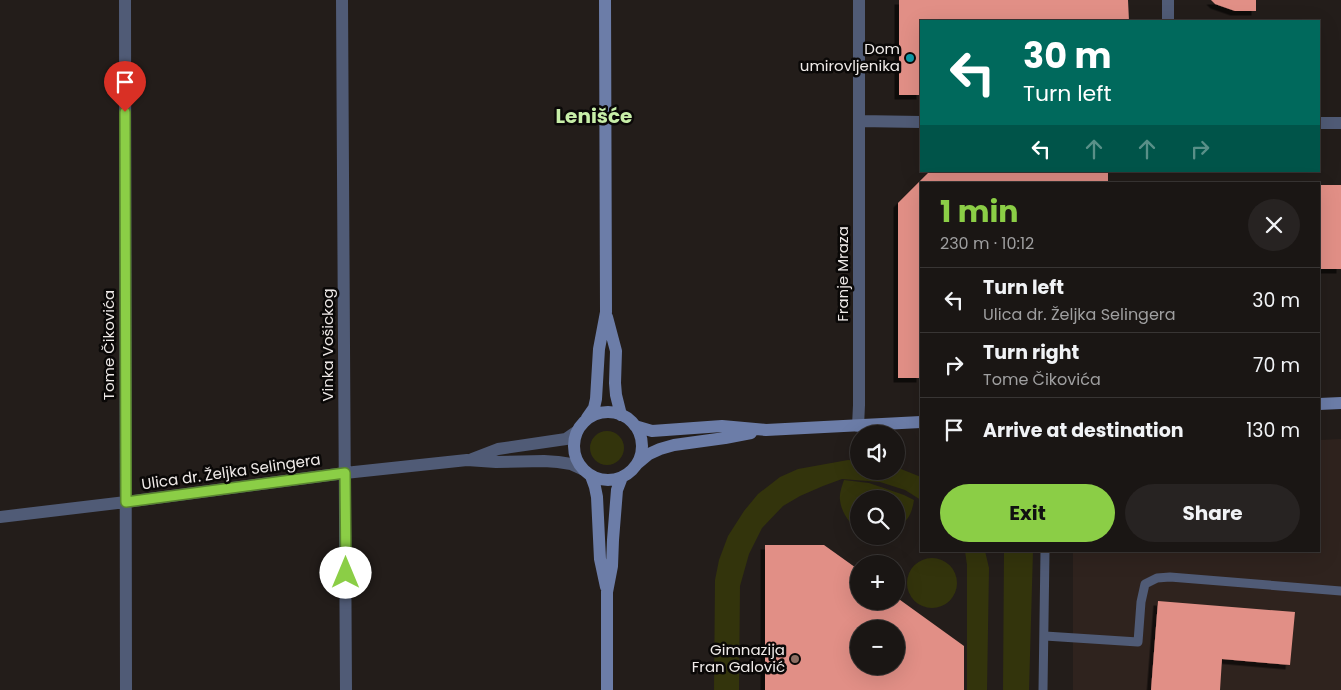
<!DOCTYPE html>
<html lang="en">
<head>
<meta charset="utf-8">
<style>
	body { margin:0; font-family:Poppins,sans-serif; background:#272322; color:#f1f3f6; height:100vh; display:flex; flex-direction:column; font-size:19px; white-space:nowrap }
	* { box-sizing:border-box; margin:0 }
	p { font-size:16px; color:#9f9fa0 }
	.icon { flex:none; width:28px; height:28px; fill:none; stroke:currentColor; stroke-width:2; stroke-linecap:round; stroke-linejoin:round }
	.map { position:relative; flex:1; overflow:hidden }
	.drawer { position:absolute; left:920px; top:182px; width:400px; height:370px; display:flex; flex-direction:column; background:#1a1614; border-radius:0px; box-shadow:0 5px 20px #0002,0 0 0 1px #383534 }
	.drawer>* { flex:none }
	.banner { position:absolute; left:920px; top:20px; width:400px; height:152px; border-radius:0px; box-shadow:0 5px 20px #0002,0 0 0 1px #383534; background:#00695c; color:#fff; overflow:hidden }
	.fabs { position:absolute; left:850px; top:425px; display:grid; gap:10px }
	.fabs a { display:grid; place-items:center; width:55px; height:55px; border-radius:50%; background:#1a1614; box-shadow:0 5px 20px #0002,0 0 0 1px #383534; font-size:25px }
	.pin { position:absolute; display:grid; place-items:center; width:42px; height:42px; color:#fff; margin:-51px -21px; border-radius:50% 50% 50% 0; rotate:-45deg; box-shadow:0 0 5px #0007 }
	.pin .icon { rotate:45deg }
	.me { position:absolute; width:55px; margin:-28px; rotate:0deg; stroke-linejoin:round; filter:drop-shadow(0 0 4px #0008) }
	.turn { display:flex; align-items:center; gap:18px; height:105px; padding:0 20px; font-size:22px }
	.turn .icon { width:65px; height:65px; stroke-width:2.5 }
	.turn b { display:block; font-size:35px; line-height:42px }
	.lanes { display:flex; align-items:center; height:48px; padding:0 20px; background:#0003; justify-content:center; gap:25px; direction:ltr }
	.lanes .off { opacity:.35 }
	.round { display:grid; place-items:center; flex:none; width:52px; height:52px; border-radius:26px; background:#272322 }
	.summary { display:flex; align-items:center; justify-content:space-between; height:85px; padding:0 20px }
	h1 { font-size:30px; font-weight:700; line-height:38px; color:#8bce46 }
	.cta { display:flex; gap:10px; margin-top:auto; padding:10px 20px }
	.cta a { flex:1; height:58px; border-radius:30px; background:#8bce46; color:#111; font-size:20px; font-weight:700; line-height:58px; text-align:center }
	.cta a+a { background:#272322; color:#f1f3f6 }
	ul { padding:0; list-style:none }
	li { display:flex; align-items:center; gap:15px; height:65px; padding:0 20px; border-top:1px solid #383534 }
	li div { flex:1 }
	li b { display:block; font-size:19px }
	li em { font-style:normal }
	.map>svg:first-child { display:block }
	.built { fill:#2f231e }
	.green { fill:#33340c }
	.building { fill:#e18f86; fill-rule:evenodd; filter:url(#shadow) }
	.lines { fill:none; stroke-linecap:round; stroke-linejoin:round }
	.lane { stroke:#505b76; stroke-width:9 }
	.street { stroke:#505b76; stroke-width:12 }
	.secondary { stroke:#6c7da8; stroke-width:12 }
	.route-casing { stroke:#5a862e; stroke-width:12 }
	.route { stroke:#8bce46; stroke-width:9 }
	.culture-dot { fill:#0f9aa8; stroke:#0a0807; stroke-width:2 }
	.education-dot { fill:#8d6e63; stroke:#0a0807; stroke-width:2 }
	.labels { text-anchor:middle; stroke-width:5; stroke-linejoin:round; paint-order:stroke }
	.poi-label { font-size:15px; fill:#efeae8; stroke:#0a0807; text-anchor:end }
	.street-label { font-size:15px; fill:#efeae8; stroke:#0a0807 }
	.district-label { font-size:20px; font-weight:bold; fill:#c7eea8; stroke:#0a0807 }
</style>
</head>
<body>
<div class="map">
<svg width="1341" height="690" viewBox="0 0 1341 690">
	<defs>
		<filter id="shadow"><feDropShadow dx="-4.5" dy="4.5" stdDeviation="0" flood-color="#0009"/></filter>
	</defs>
	<rect width="100%" height="100%" fill="#231d1a"/>
	<path class="built" d="M1341,439V690H1073V551H1319V440Z"/>
	<path class="green" d="M590 448a17 17 0 1 1 34 0a17 17 0 1 1-34 0Z
		M848,460L859,461V471H896V467L921,477V500L905,490L880,482L842,479L823,486L800,496L783,506L762,528L749,554L740,586L739,690H714L715,580L719,560L728,536L744,511L758,494L780,477L798,469Z
		M844,480L869,483L904,495L914,500C912,513 908,522 896,528V499H859V530C849,524 841,511 840,500C839,494 842,486 844,480Z
		M965,551H985L989,568L987,690H967V565Z
		M1004,551H1033L1029,690H1003Z
		M907 583a25 25 0 1 1 50 0a25 25 0 1 1-50 0Z"/>
	<path class="building" d="M899,0H1128L1129,21H921V95H899Z
		M1211,0H1256V11H1235L1215,4Z
		M930,171H1108V184H921V378H898V203Z
		M1319,185H1341V269H1319Z
		M765,545H824L859,570V601H896V597L964,646V690H765ZM859,629H896V666H859Z
		M1158,601L1295,612L1290,665L1222,659L1220,690H1151Z"/>
	<g class="lines">
		<path class="lane" d="M1045,636L1138,642L1141,602L1145,584L1157,578L1170,577L1341,591
			M1043,690L1045,551"/>
		<path class="street" d="M125,0L126,690
			M342,0L346,690
			M1168,21V0
			M859,121L921,122
			M1319,123H1341
			M858,426L859,405V0
			M472,459L498,449L566,439L576,432
			M0,517L126,502L345,473L467,460L496,462L544,461L558,462L571,464L582,469"/>
		<path class="secondary" d="M607,317L616,351L615,383L616,395L621,415
			M1319,404L1341,403
			M574 446a34 34 0 1 1 68 0a34 34 0 1 1-68 0Z
			M587,418L594,408L596,399L599,349L606,312L605,0
			M635,426L652,431L722,426L766,430L921,422
			M637,464L649,454L660,449L674,445L725,438L751,433
			M591,476L595,487L597,497L600,559L606,587
			M607,690V592L612,566L613,540L617,490L622,477"/>
	</g>
	<g class="lines">
		<defs>
			<path id="route" d="M125,112L126,502L345,473L346,573"/>
		</defs>
		<use href="#route" class="route-casing"/>
		<use href="#route" class="route"/>
	</g>
	<circle class="culture-dot" cx="910" cy="58" r="5"/>
	<circle class="education-dot" cx="795" cy="659" r="5"/>
	<g class="labels">
		<g class="poi-label">
			<text x="900" y="54">Dom<tspan x="900" dy="17">umirovljenika</tspan></text>
			<text x="785" y="655">Gimnazija<tspan x="785" dy="17">Fran Galović</tspan></text>
		</g>
		<g class="street-label">
			<text transform="translate(843 274) rotate(-90)" y="5">Franje Mraza</text>
			<text transform="translate(109 345) rotate(-90)" y="5">Tome Čikovića</text>
			<text transform="translate(328 345) rotate(-90)" y="5">Vinka Vošickog</text>
			<text transform="translate(231 472) rotate(-8)" y="5">Ulica dr. Željka Selingera</text>
		</g>
		<g class="district-label">
			<text x="594" y="123">Lenišće</text>
		</g>
	</g>
</svg>
<div class="fabs">
<a><svg class="icon" aria-label="sound" viewBox="0 0 24 24"><path d="M4 9h4l5-4v14l-5-4H4zM17 9q2 3 0 6"/></svg></a>
<a><svg class="icon" aria-label="search" viewBox="0 0 24 24"><circle cx="10" cy="10" r="6"/><path d="M15 15l6 6"/></svg></a>
<a>+</a>
<a>−</a>
</div>
<div class="pin" style="left:125px;top:112px;background:#d93025"><svg class="icon" aria-label="arrive" viewBox="0 0 24 24"><path d="M6 21V4h12l-3 4 3 4H6"/></svg></div>
<svg class="me" style="left:346px;top:573px" viewBox="-20 -20 40 40"><circle r="19" fill="#fff"/><path d="M0-13L10 11 0 6-10 11z" fill="#8bce46"/></svg>
<div class="banner">
<div class="turn"><svg class="icon" aria-label="left" viewBox="0 0 24 24"><path d="M17 20v-9H6M10 6l-5 5 5 5"/></svg><div><b>30 m</b>Turn left</div></div>
<div class="lanes"><svg class="icon" aria-label="left" viewBox="0 0 24 24"><path d="M17 20v-9H6M10 6l-5 5 5 5"/></svg><svg class="icon off" aria-label="ahead" viewBox="0 0 24 24"><path d="M12 20V5M6 11l6-6 6 6"/></svg><svg class="icon off" aria-label="ahead" viewBox="0 0 24 24"><path d="M12 20V5M6 11l6-6 6 6"/></svg><svg class="icon off" aria-label="right" viewBox="0 0 24 24"><path d="M7 20v-9h11M14 6l5 5-5 5"/></svg></div>
</div>
<section class="drawer">
<div class="summary"><div><h1>1 min</h1><p>230 m · 10:12</p></div><a class="round"><svg class="icon" aria-label="close" viewBox="0 0 24 24"><path d="M6 6l12 12M18 6L6 18"/></svg></a></div>
<ul>
<li><svg class="icon" aria-label="left" viewBox="0 0 24 24"><path d="M17 20v-9H6M10 6l-5 5 5 5"/></svg><div><b>Turn left</b><p>Ulica dr. Željka Selingera</p></div><em>30 m</em></li>
<li><svg class="icon" aria-label="right" viewBox="0 0 24 24"><path d="M7 20v-9h11M14 6l5 5-5 5"/></svg><div><b>Turn right</b><p>Tome Čikovića</p></div><em>70 m</em></li>
<li><svg class="icon" aria-label="arrive" viewBox="0 0 24 24"><path d="M6 21V4h12l-3 4 3 4H6"/></svg><div><b>Arrive at destination</b></div><em>130 m</em></li>
</ul>
<div class="cta"><a>Exit</a><a>Share</a></div>
</section>
</div>
</body>
</html>
